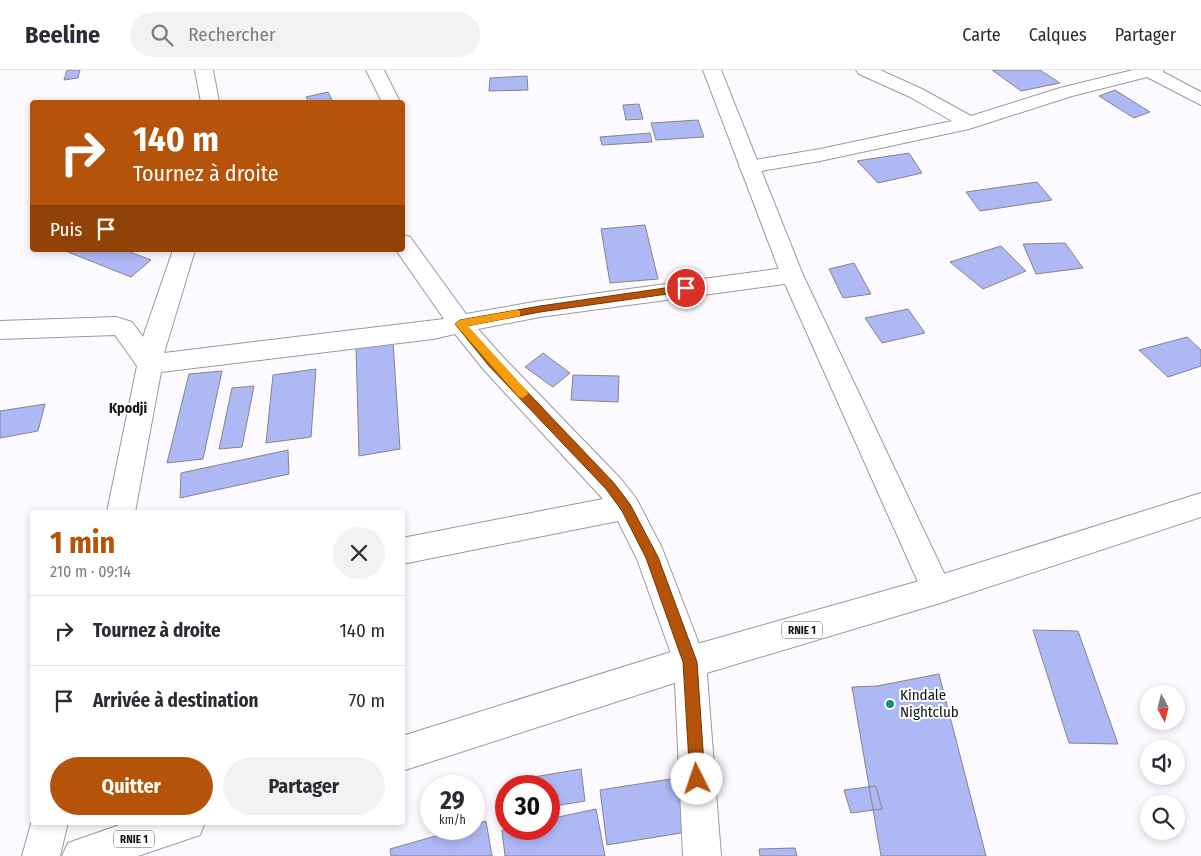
<!DOCTYPE html>
<html lang="fr">
<head>
<meta charset="utf-8">
<style>
	body { margin:0; font-family:"Fira Sans Condensed",sans-serif; background:#f2f2f3; color:#2b2b33; height:100vh; display:flex; flex-direction:column; font-size:19px; white-space:nowrap }
	* { box-sizing:border-box; margin:0 }
	p { font-size:16px; color:#7c7c81 }
	.icon { flex:none; width:28px; height:28px; fill:none; stroke:currentColor; stroke-width:2; stroke-linecap:round; stroke-linejoin:round }
	.map { position:relative; flex:1; overflow:hidden }
	.sheet { position:absolute; left:30px; top:440px; width:375px; height:315px; display:flex; flex-direction:column; background:#fff; border-radius:5px; box-shadow:0 2px 8px #0003 }
	.sheet>* { flex:none }
	.hud { position:absolute; left:30px; top:30px; width:375px; height:152px; border-radius:5px; box-shadow:0 2px 8px #0003; background:#b45309; color:#fff; overflow:hidden }
	.needle { width:32px; rotate:173deg }
	.fabs { position:absolute; left:1140px; top:615px; display:grid; gap:10px }
	.fabs a { display:grid; place-items:center; width:45px; height:45px; border-radius:50%; background:#fff; box-shadow:0 2px 8px #0003; font-size:25px }
	.speed { position:absolute; left:420px; top:705px; display:flex; gap:10px; font-size:25px; font-weight:700; text-align:center }
	.speed>* { display:grid; place-content:center; width:65px; height:65px; border-radius:50%; background:#fff; box-shadow:0 2px 8px #0003; line-height:1 }
	.speed small { font-size:12px; font-weight:400 }
	.speed .limit { border:8px solid #d22; background:#fff; color:#111 }
	.pin { position:absolute; display:grid; place-items:center; width:42px; height:42px; color:#fff; margin:-21px; border:2px solid #fff; border-radius:50%; box-shadow:0 1px 5px #0007 }
	.me { position:absolute; width:55px; margin:-28px; rotate:356deg; stroke-linejoin:round; filter:drop-shadow(0 0 4px #0008) }
	.turn { display:flex; align-items:center; gap:18px; height:105px; padding:0 20px; font-size:22px }
	.turn .icon { width:65px; height:65px; stroke-width:2.5 }
	.turn b { display:block; font-size:35px; line-height:42px }
	.then { display:flex; align-items:center; height:48px; padding:0 20px; background:#0003; gap:10px; font-size:19px }
	.round { display:grid; place-items:center; flex:none; width:52px; height:52px; border-radius:26px; background:#f2f2f3 }
	.summary { display:flex; align-items:center; justify-content:space-between; height:85px; padding:0 20px }
	h1 { font-size:30px; font-weight:700; line-height:38px; color:#b45309 }
	.action { display:flex; gap:10px; margin-top:auto; padding:10px 20px }
	.action a { flex:1; height:58px; border-radius:30px; background:#b45309; color:#fff; font-size:20px; font-weight:700; line-height:58px; text-align:center }
	.action a+a { background:#f2f2f3; color:#2b2b33 }
	ul { padding:0; list-style:none }
	li { display:flex; align-items:center; gap:15px; height:70px; padding:0 20px; border-top:1px solid #e1e1e2 }
	li div { flex:1 }
	li b { display:block; font-size:19px }
	li em { font-style:normal }
	header { display:flex; align-items:center; gap:30px; box-sizing:border-box; height:70px; padding:0 25px; background:#fff; border-bottom:1px solid #e1e1e2 }
	header strong { font-size:24px }
	nav { display:flex; gap:28px; margin-inline-start:auto; font-size:18px }
	.search { width:350px; height:45px; background:#f2f2f3; display:flex; align-items:center; gap:12px; box-sizing:border-box; padding:0 18px; border-radius:28px; color:#7c7c81; font-size:19px }
	.map>svg:first-child { display:block }
	.building { fill:#aeb8f4; stroke:#83858b }
	.lines { fill:none; stroke-linecap:round; stroke-linejoin:round }
	.street-casing { stroke:#9b999f; stroke-width:2 }
	.secondary-casing { stroke:#9b999f; stroke-width:2 }
	.highway-casing { stroke:#9b999f; stroke-width:2 }
	.street { fill:#fff; fill-rule:evenodd }
	.secondary { fill:#fff; fill-rule:evenodd }
	.highway { fill:#fff; fill-rule:evenodd }
	.route { fill:#b45309; stroke:#753606 }
	.slow { fill:#f59e0b }
	.poi-dot { fill:#09947f; stroke:#fff; stroke-width:2 }
	.labels { text-anchor:middle; stroke-width:4; stroke-linejoin:round; paint-order:stroke }
	.shield { fill:#fff; stroke:#5a595a; stroke-width:1 }
	.shield-label { font-size:11px; font-weight:bold; fill:#131214 }
	.neighbourhood-label { font-size:14px; font-weight:bold; fill:#131214; stroke:#fff }
	.near-poi-label { font-size:15px; fill:#131214; stroke:#fff; text-anchor:start }
</style>
</head>
<body>
<header>
<strong>Beeline</strong>
<div class="search"><svg class="icon" aria-label="search" viewBox="0 0 24 24"><circle cx="10" cy="10" r="6"/><path d="M15 15l6 6"/></svg>Rechercher</div>
<nav><a>Carte</a><a>Calques</a><a>Partager</a></nav>
</header>
<div class="map">
<svg width="1201" height="786" viewBox="0 0 1201 786">
	<rect width="100%" height="100%" fill="#fcfafe"/>
	<path class="building" d="M67,0H80L78,8L64,10Z
		M992,0H1040L1060,13L1021,21Z
		M527,6L528,20L489,21L490,8Z
		M1115,20L1150,42L1134,48L1099,26Z
		M328,22L333,32H309L306,27Z
		M639,34L643,49L626,50L623,35Z
		M698,50L704,67L656,70L651,53Z
		M650,63L652,72L602,75L600,67Z
		M909,83L922,103L878,113L857,91Z
		M1037,112L1052,130L980,141L966,122Z
		M645,155L658,209L610,213L601,159Z
		M1065,173L1083,198L1036,204L1023,174Z
		M1001,176L1026,201L983,219L950,192Z
		M63,180H125L151,190L131,207Z
		M854,193L871,224L843,228L829,199Z
		M908,239L925,263L882,273L865,248Z
		M1187,267L1201,280V296L1168,307L1139,280Z
		M393,272L400,379L359,386L356,277Z
		M543,283L570,303L553,317L525,297Z
		M316,299L311,367L266,373L273,305Z
		M222,301L203,389L167,393L189,304Z
		M573,305L619,306L618,332L571,330Z
		M254,316L242,377L219,379L232,318Z
		M45,334L38,361L0,368V341Z
		M288,380L289,404L180,428L181,403Z
		M1033,560L1078,561L1118,674L1069,673Z
		M939,604L986,786H881L852,617L877,616Z
		M581,699L585,731L549,737V716H511L510,711Z
		M677,708L687,762L607,775L600,720Z
		M876,716L882,739L851,743L844,720Z
		M596,739L605,786H505L502,760L549,759V749Z
		M486,751L492,786H391L390,779L460,759H474V755Z
		M795,778L797,786H760L759,779Z"/>
	<g class="lines">
		<defs>
			<path id="street" d="M195,0H213L219,32H201Z
				M366,0H384L400,32H382Z
				M856,0H880L922,19L971,46L1060,18L1133,0H1164L1163,2L1201,22V35L1147,7L1072,26L969,59L820,91L749,103L742,101L739,97L742,93L749,91L820,79L952,51L910,27L859,4Z
				M402,165L410,167L466,244L540,231L792,197L800,199L803,205L800,211L792,213L540,247L478,259L502,286L620,408L636,428L662,478L706,592L721,786H683L674,592L637,489L618,451L402,494V468L603,429L484,300L455,264L433,269L161,302L135,442H107L137,296L115,265L0,269V251L116,247L132,252L143,267L173,180H195L164,283L444,249L396,180H402Z
				M32,750V752H68L60,786H22Z"/>
			<path id="secondary" d="M703,0H721L803,205L952,520L948,530L937,534L926,530L781,205Z"/>
			<path id="highway" d="M1201,423V447L937,534L690,608L402,701V666L690,576L937,506Z
				M128,752H205L200,765L138,786H62L68,773Z"/>
		</defs>
		<use href="#street" class="street-casing"/>
		<use href="#secondary" class="secondary-casing"/>
		<use href="#highway" class="highway-casing"/>
		<use href="#street" class="street"/>
		<use href="#secondary" class="secondary"/>
		<use href="#highway" class="highway"/>
	</g>
	<path class="route" d="M686,215L689,216V221L540,242L467,256L497,290L614,413L630,434L658,487L697,592L705,709L702,714L697,716L692,714L690,709L683,592L646,488L622,441L606,419L489,296L455,254L460,250L540,236Z"/>
	<path class="slow" d="M517,240L520,241V246L468,256L527,321L528,324L523,328L519,327L455,254L460,250Z"/>
	<circle class="poi-dot" cx="890" cy="634" r="5"/>
	<g class="labels">
		<g class="shield">
			<rect x="782" y="551.5" width="40" height="17" rx="4"/>
			<rect x="114" y="760.5" width="40" height="17" rx="4"/>
		</g>
		<g class="shield-label">
			<text x="802" y="564">RNIE 1</text>
			<text x="134" y="773">RNIE 1</text>
		</g>
		<g class="neighbourhood-label">
			<text x="128" y="343">Kpodji</text>
		</g>
		<g class="near-poi-label">
			<text x="900" y="630">Kindale<tspan x="900" dy="17">Nightclub</tspan></text>
		</g>
	</g>
</svg>
<div class="fabs">
<a><svg class="needle" viewBox="-14 -14 28 28"><path d="M0-13l5 13h-10z" fill="#e53935"/><path d="M0 13l5-13h-10z" fill="#7c7c81"/></svg></a>
<a><svg class="icon" aria-label="sound" viewBox="0 0 24 24"><path d="M4 9h4l5-4v14l-5-4H4zM17 9q2 3 0 6"/></svg></a>
<a><svg class="icon" aria-label="search" viewBox="0 0 24 24"><circle cx="10" cy="10" r="6"/><path d="M15 15l6 6"/></svg></a>
</div>
<div class="speed"><div>29<small>km/h</small></div><div class="limit">30</div></div>
<div class="pin" style="left:686px;top:218px;background:#d93025"><svg class="icon" aria-label="arrive" viewBox="0 0 24 24"><path d="M6 21V4h12l-3 4 3 4H6"/></svg></div>
<svg class="me" style="left:697px;top:709px" viewBox="-20 -20 40 40"><circle r="19" fill="#fff"/><path d="M0-13L10 11 0 6-10 11z" fill="#b45309"/></svg>
<div class="hud">
<div class="turn"><svg class="icon" aria-label="right" viewBox="0 0 24 24"><path d="M7 20v-9h11M14 6l5 5-5 5"/></svg><div><b>140 m</b>Tournez à droite</div></div>
<div class="then">Puis<svg class="icon" aria-label="arrive" viewBox="0 0 24 24"><path d="M6 21V4h12l-3 4 3 4H6"/></svg></div>
</div>
<section class="sheet">
<div class="summary"><div><h1>1 min</h1><p>210 m · 09:14</p></div><a class="round"><svg class="icon" aria-label="close" viewBox="0 0 24 24"><path d="M6 6l12 12M18 6L6 18"/></svg></a></div>
<ul>
<li><svg class="icon" aria-label="right" viewBox="0 0 24 24"><path d="M7 20v-9h11M14 6l5 5-5 5"/></svg><div><b>Tournez à droite</b></div><em>140 m</em></li>
<li><svg class="icon" aria-label="arrive" viewBox="0 0 24 24"><path d="M6 21V4h12l-3 4 3 4H6"/></svg><div><b>Arrivée à destination</b></div><em>70 m</em></li>
</ul>
<div class="action"><a>Quitter</a><a>Partager</a></div>
</section>
</div>
</body>
</html>
